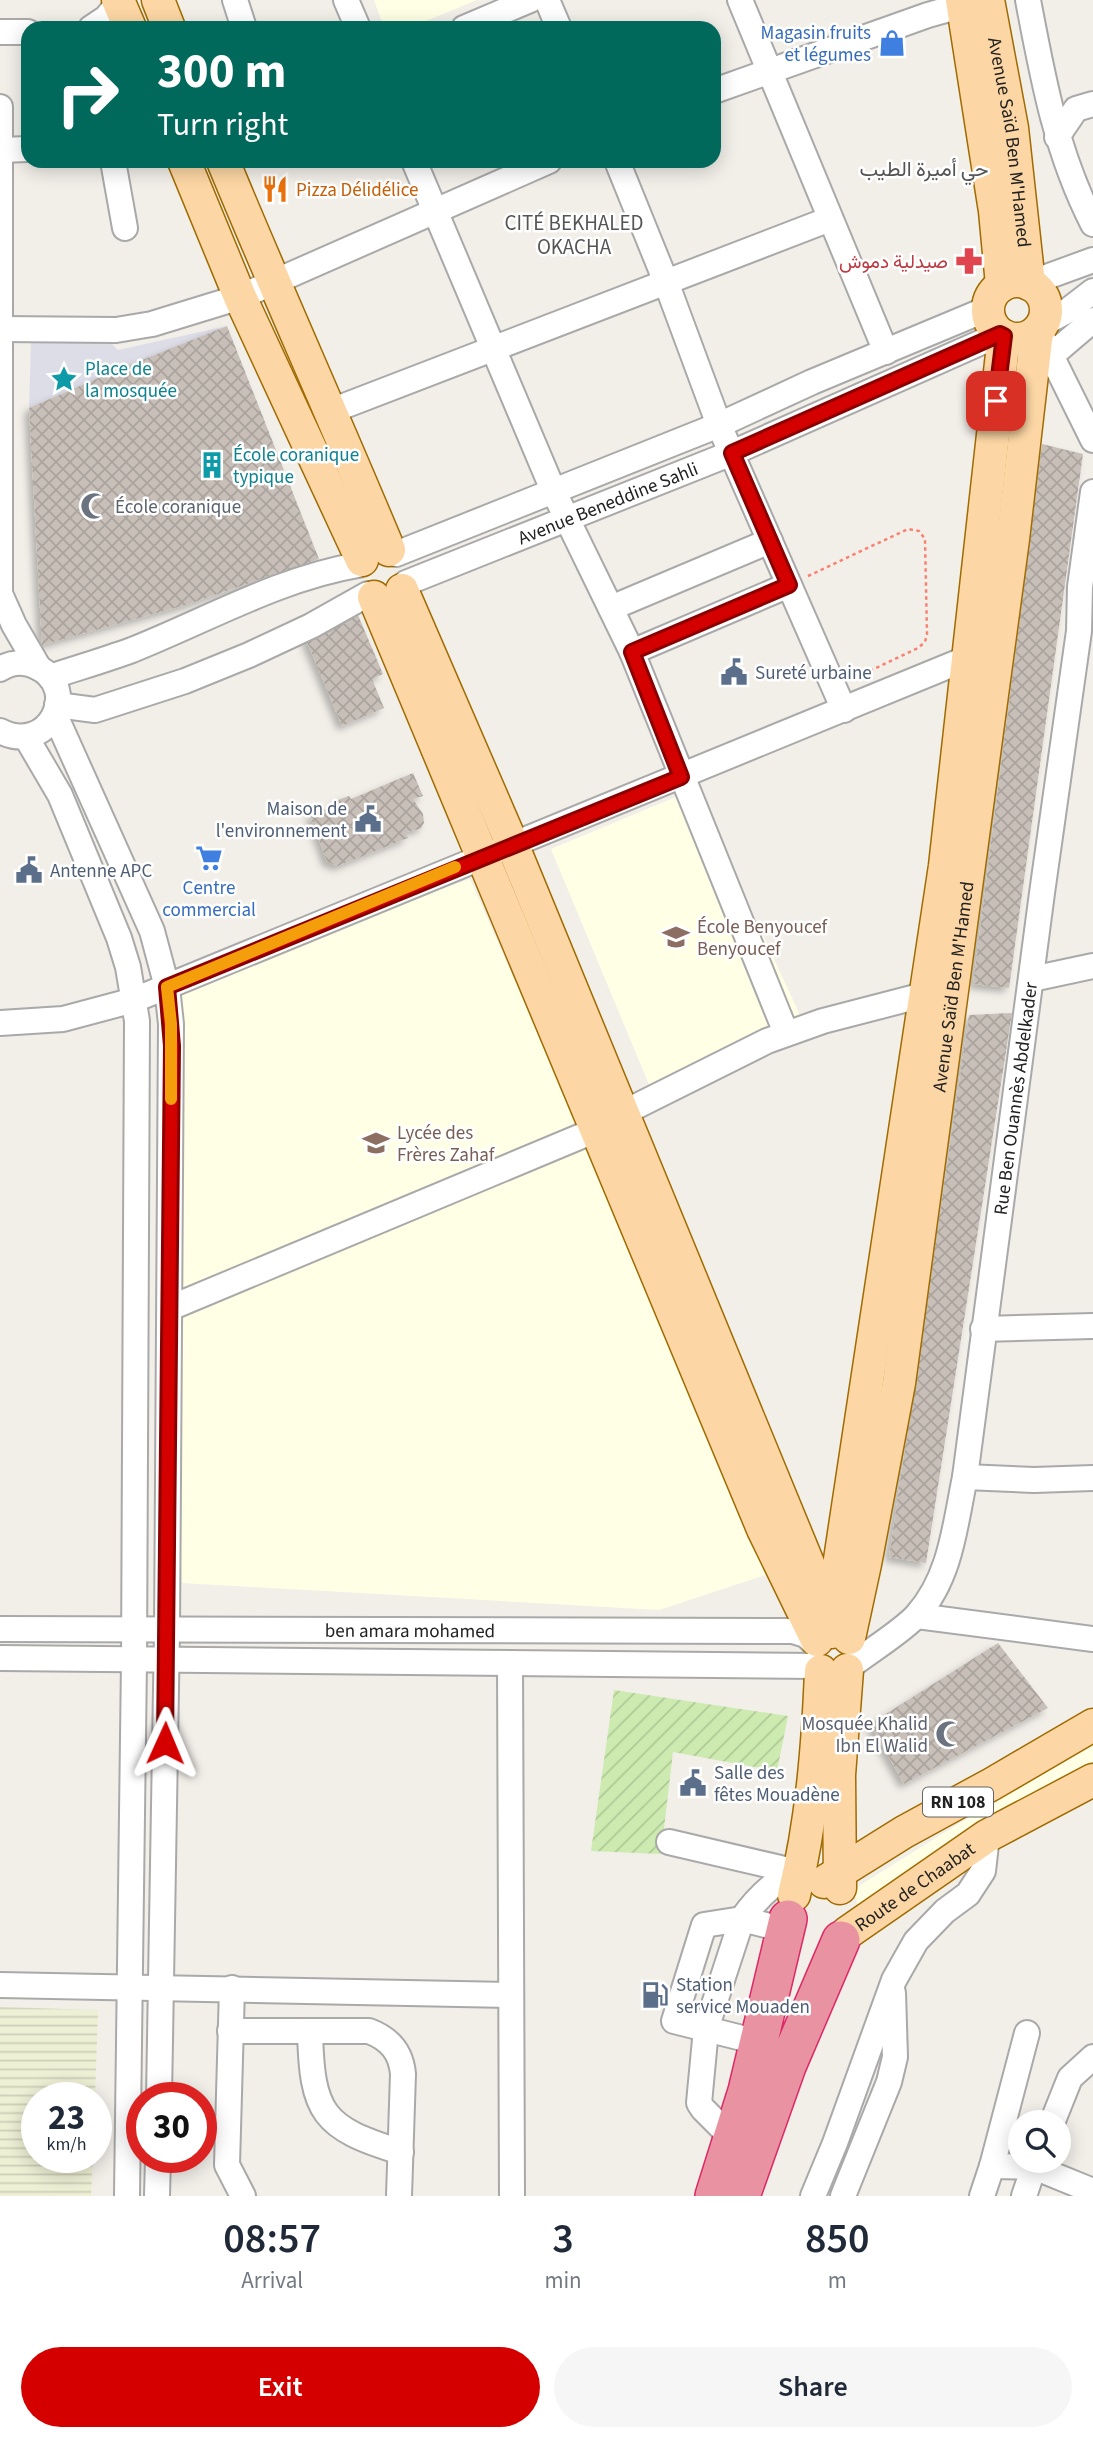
<!DOCTYPE html>
<html lang="en">
<head>
<meta charset="utf-8">
<style>
	body { margin:0; font-family:"Source Sans 3",Vazirmatn,sans-serif; background:#f6f6f7; color:#1f2937; height:100vh; display:flex; flex-direction:column; font-size:26px; white-space:nowrap }
	* { box-sizing:border-box; margin:0 }
	p { font-size:23px; color:#747a83 }
	.icon { flex:none; width:38px; height:38px; fill:none; stroke:currentColor; stroke-width:2; stroke-linecap:round; stroke-linejoin:round }
	.map { position:relative; height:2196px; overflow:hidden }
	.side { display:flex; flex-direction:column; background:#fff; flex:1 }
	.side>* { flex:none }
	.hud { position:absolute; left:21px; top:21px; width:700px; height:147px; border-radius:21px; box-shadow:0 4px 18px #0003; background:#00695c; color:#fff; overflow:hidden }
	.buttons { position:absolute; left:1008px; top:2110px; display:grid; gap:14px }
	.buttons a { display:grid; place-items:center; width:63px; height:63px; border-radius:50%; background:#fff; box-shadow:0 4px 18px #0003; font-size:35px }
	.speed { position:absolute; left:21px; top:2082px; display:flex; gap:14px; font-size:35px; font-weight:700; text-align:center }
	.speed>* { display:grid; place-content:center; width:91px; height:91px; border-radius:50%; background:#fff; box-shadow:0 4px 18px #0003; line-height:1 }
	.speed small { font-size:18px; font-weight:400 }
	.speed .limit { border:10px solid #d22; background:#fff; color:#111 }
	.pin { position:absolute; display:grid; place-items:center; width:60px; height:60px; color:#fff; margin:-30px; border-radius:14px; box-shadow:0 4px 10px #0006 }
	.me { position:absolute; width:77px; margin:-38px; rotate:1deg; stroke-linejoin:round; filter:drop-shadow(0 0 5px #0008) }
	.turn { display:flex; align-items:center; gap:24px; height:147px; padding:0 21px; font-size:32px }
	.turn .icon { width:91px; height:91px; stroke-width:2.5 }
	.turn b { display:block; font-size:49px; line-height:60px }
	.eta { display:flex; justify-content:space-evenly; align-items:center; height:119px; text-align:center }
	.eta b { font-size:42px; font-weight:600; line-height:49px }
	.action { display:flex; gap:14px; margin-top:auto; padding:14px 21px }
	.action a { flex:1; height:80px; border-radius:42px; background:#d40000; color:#fff; font-size:28px; font-weight:600; line-height:80px; text-align:center }
	.action a+a { background:#f6f6f7; color:#1f2937 }
	.map>svg:first-child { display:block }
	.education { fill:#ffffe5 }
	.farmland { fill:url(#farmland-rules) }
	.garden { fill:url(#garden-furrows) }
	.plaza { fill:#dddde8 }
	.building { fill:url(#building-cross-hatch); filter:url(#shadow) }
	.lines { fill:none; stroke-linecap:round; stroke-linejoin:round }
	.minor-casing { stroke:#a9a9a9; stroke-width:28 }
	.major-casing { stroke:#a06b00; stroke-width:35 }
	.highway-casing { stroke:#dc2a67; stroke-width:40 }
	.path { stroke:#fa8072; stroke-width:2.5; stroke-dasharray:3.5 3.5; stroke-linecap:butt }
	.minor { stroke:#fff; stroke-width:24 }
	.major { stroke:#fcd6a4; stroke-width:32 }
	.highway { stroke:#e892a2; stroke-width:37 }
	.route-casing { stroke:#8a0000; stroke-width:18 }
	.route { stroke:#d40000; stroke-width:12 }
	.slow { stroke:#f59e0b; stroke-width:12 }
	.labels { text-anchor:middle; stroke-width:5; stroke-linejoin:round; paint-order:stroke }
	.shield { fill:#fff; stroke:#646464; stroke-width:2 }
	.shield-label { font-size:18px; font-weight:bold; fill:#222 }
	.shop-label { font-size:19px; fill:#366cbe; stroke:#fff; text-anchor:end }
	.street-label { font-size:19px; fill:#222; stroke:#fff }
	.food-label { font-size:19px; fill:#c56008; stroke:#fff; text-anchor:start }
	.health-label { font-size:19px; fill:#be3a42; stroke:#fff; text-anchor:end }
	.culture-label { font-size:19px; fill:#0d838f; stroke:#fff; text-anchor:start }
	.worship-label { font-size:19px; fill:#5b616d; stroke:#fff; text-anchor:start }
	.service-label { font-size:19px; fill:#4e5e75; stroke:#fff; text-anchor:start }
	.education-label { font-size:19px; fill:#785e54; stroke:#fff; text-anchor:start }
	.neighbourhood-label { font-size:21px; fill:#555; stroke:#fff }
</style>
</head>
<body>
<div class="map">
<svg width="1093" height="2196" viewBox="0 0 1093 2196">
	<defs>
		<pattern id="farmland-rules" width="6" height="5" patternUnits="userSpaceOnUse" patternTransform="scale(1.75)"><rect width="6" height="5" fill="#eef0d5"/><path d="M0 2.5h6" fill="none" stroke="#ccceb7"/></pattern>
		<pattern id="garden-furrows" width="10" height="10" patternUnits="userSpaceOnUse" patternTransform="scale(1.75)"><rect width="10" height="10" fill="#cdebb0"/><path d="M-1 1l2-2M0 10L10 0M9 11l2-2" fill="none" stroke="#b0c997"/></pattern>
		<pattern id="building-cross-hatch" width="8" height="8" patternUnits="userSpaceOnUse" patternTransform="scale(1.75)"><rect width="8" height="8" fill="#c7bfb8"/><path d="M0 0l8 8M0 8l8-8" fill="none" stroke="#aba49e"/></pattern>
		<filter id="shadow"><feDropShadow dx="-4.5" dy="4.5" stdDeviation="3.5" flood-color="#0004"/></filter>
	</defs>
	<rect width="100%" height="100%" fill="#f2efe9"/>
	<path class="education" d="M374,0H477L409,28H384Z
		M695,789L805,1026L650,1087L551,849Z
		M470,879L775,1572L659,1610L182,1583L168,1301L162,985Z
		M1093,1740V1765L859,1912L854,1889Z"/>
	<path class="farmland" d="M0,2007L98,2010L95,2098H37V2158H93L91,2196H0Z"/>
	<path class="garden" d="M614,1690L788,1716L777,1771L673,1752L661,1854L591,1851Z"/>
	<path class="plaza" d="M227,326L29,408L31,341L105,337L118,350Z"/>
	<path class="building" d="M227,326L319,559L186,605L42,645L29,408L112,372Z
		M1042,444L1083,454L1009,988L973,984Z
		M358,615L383,674L372,679L384,708L342,726L305,637Z
		M413,773L423,796L413,799L423,814L424,823L420,829L405,832L408,838L338,866L327,862L310,815L337,805L335,801L349,796L351,799Z
		M1012,1013L926,1563L889,1557L969,1015Z
		M998,1643L1048,1708L904,1784L870,1724Z"/>
	<g class="lines">
		<defs>
			<g id="minor">
				<path d="M235,0L244,28"/>
				<path d="M346,0L358,28"/>
				<path d="M547,0L559,28"/>
				<path d="M740,0L886,352"/>
				<path d="M1028,0C1043,79 1056,152 1093,224"/>
				<path d="M91,28L106,18L119,2"/>
				<path d="M464,28L530,0"/>
				<path d="M0,32H28"/>
				<path d="M714,91L928,15L978,1"/>
				<path d="M0,107V601"/>
				<path d="M1057,137L1076,109L1093,104"/>
				<path d="M0,150L28,149"/>
				<path d="M113,161L125,228"/>
				<path d="M414,161L553,490L632,652L786,1033"/>
				<path d="M617,161L666,282L719,425L844,710"/>
				<path d="M1030,283L1093,260"/>
				<path d="M1043,324L1067,311L1093,291"/>
				<path d="M0,329L116,330L152,324L240,297L549,161"/>
				<path d="M1038,329L1093,440"/>
				<path d="M1039,366L1093,320"/>
				<path d="M331,411L830,219"/>
				<path d="M396,554L719,425L812,382L987,309"/>
				<path id="s1" d="M406,583L732,453L1000,334"/>
				<path d="M1,596L14,625L39,668"/>
				<path d="M611,608L770,541"/>
				<path d="M632,652L789,585"/>
				<path d="M0,669C11,662 25,661 37,667C82,689 48,756 0,731"/>
				<path d="M50,677C77,668 105,660 132,650C205,621 280,578 358,565"/>
				<path d="M57,705L95,710L185,681L249,655L311,626L368,594"/>
				<path d="M55,715L152,931L167,987L171,1024L167,1631L159,2098"/>
				<path d="M26,737L60,795L119,938L128,967L137,1021L134,1661L127,2196"/>
				<path d="M1032,979L1093,966"/>
				<path d="M0,1023L63,1019L134,1000L968,658"/>
				<path d="M170,1308L596,1130L623,1113L767,1041L823,1021L927,994"/>
				<path d="M983,1329L1093,1326"/>
				<path d="M965,1477L1034,1480L1093,1478"/>
				<path d="M917,1616L1093,1639"/>
				<path id="s2" d="M0,1629L793,1631L806,1635L815,1644"/>
				<path d="M0,1658L817,1666"/>
				<path d="M510,1663L512,2196"/>
				<path id="s3" d="M852,1665C870,1651 904,1630 917,1615C951,1577 955,1525 965,1477L1042,893L1079,631L1080,587L1093,492"/>
				<path d="M669,1842L793,1871"/>
				<path d="M0,1985L511,1995"/>
				<path d="M232,1988L227,2165L243,2196"/>
				<path d="M230,2031H369C390,2039 401,2052 403,2074L399,2196"/>
				<path d="M310,2031C312,2113 322,2128 401,2152"/>
				<path d="M758,2042L674,2021L704,1925L742,1919L785,1930"/>
				<path d="M1052,2123L1070,2078L1093,2057"/>
				<path d="M732,2138L703,2109L699,2103L706,2029L742,1919C757,1897 778,1879 801,1866"/>
				<path d="M992,2166L1034,2167L1093,2191"/>
				<path d="M157,2196L158,2158"/>
				<path d="M813,2196L835,2143L894,1980L916,1941L945,1911L968,1894L983,1871L987,1836"/>
				<path d="M843,2196L889,2082L895,2057L893,1993"/>
				<path d="M982,2196L992,2166L1027,2033"/>
				<path d="M1024,2196L1036,2161"/>
			</g>
			<g id="major">
				<path d="M118,0L130,28"/>
				<path d="M158,0L169,28"/>
				<path d="M962,0L995,211L1002,285"/>
				<path id="s4" d="M988,0L1012,128L1029,284"/>
				<path d="M184,161L240,297L362,560"/>
				<path d="M223,161C277,292 335,420 389,550"/>
				<circle cx="1017" cy="310" r="29"/>
				<path d="M402,590L512,844L814,1578L825,1621"/>
				<path d="M374,597L763,1529L817,1640"/>
				<path d="M832,1632L836,1586L945,866L1004,336"/>
				<path id="s5" d="M849,1638L865,1564L899,1383L1013,539L1037,331"/>
				<path d="M824,1882L904,1832L992,1784L1093,1725"/>
				<path d="M840,1888L839,1775L847,1670"/>
				<path d="M794,1895C812,1821 818,1747 821,1671"/>
				<path id="s6" d="M847,1933L987,1836L1093,1780"/>
			</g>
			<path id="highway" d="M714,2196L747,2091L788,1919
				M741,2196L787,2066L841,1940"/>
		</defs>
		<use href="#minor" class="minor-casing"/>
		<use href="#major" class="major-casing"/>
		<use href="#highway" class="highway-casing"/>
		<path class="path" d="M808,576L908,529L919,531L925,539L927,634L925,642L918,648L851,680"/>
		<use href="#minor" class="minor"/>
		<use href="#major" class="major"/>
		<use href="#highway" class="highway"/>
	</g>
	<g class="lines">
		<defs>
			<path id="route" d="M165,1743L172,1046L167,987L681,777L632,652L789,585L732,453L1000,334L1004,336L996,401"/>
		</defs>
		<use href="#route" class="route-casing"/>
		<use href="#route" class="route"/>
		<path class="slow" d="M171,1099V1024L167,987L455,867"/>
	</g>
	<defs>
		<symbol id="shop-bare" viewBox="-9 -9 18 18"><path d="M-5-2.5h2.3a2.7 3.5 0 0 1 5.4 0H5L5.5 6h-11ZM-1.5-2.5h3a1.5 2.3 0 0 0-3 0Z" fill="#3f7fe0" stroke="#fff" stroke-width="2.5" paint-order="stroke"/></symbol>
		<symbol id="restaurant-bare" viewBox="-9 -9 18 18"><path d="M-5-6h1v4h1v-4h1v4h1v-4h1v5L-1.5 .5V6h-2V.5L-5-1ZM5-6V6H3V1.5H1.5Q1.5-4 5-6Z" fill="#e8710a" stroke="#fff" stroke-width="2.5" paint-order="stroke"/></symbol>
		<symbol id="pharmacy-bare" viewBox="-9 -9 18 18"><path d="M-2-6h4v4h4v4h-4v4h-4v-4h-4v-4h4Z" fill="#e0444e" stroke="#fff" stroke-width="2.5" paint-order="stroke"/></symbol>
		<symbol id="sight-bare" viewBox="-9 -9 18 18"><path d="M0-6L1.8-2.2L6-1.7L2.9 1.2L3.7 5.4L0 3.3L-3.7 5.4L-2.9 1.2L-6-1.7L-1.8-2.2Z" fill="#0f9aa8" stroke="#fff" stroke-width="2.5" paint-order="stroke"/></symbol>
		<symbol id="building-bare" viewBox="-9 -9 18 18"><path d="M-4-6H4V6H1V3H-1V6H-4ZM-2.5-4.3h1.7v1.8h-1.7ZM.8-4.3h1.7v1.8H.8ZM-2.5-1h1.7V.8h-1.7ZM.8-1h1.7V.8H.8Z" fill="#0f9aa8" stroke="#fff" stroke-width="2.5" paint-order="stroke"/></symbol>
		<symbol id="mosque-bare" viewBox="-9 -9 18 18"><path d="M3.5-4.9A6 6 0 1 0 3.5 4.9A5 5 0 1 1 3.5-4.9Z" fill="#6b7280" stroke="#fff" stroke-width="2.5" paint-order="stroke"/></symbol>
		<symbol id="civic-bare" viewBox="-9 -9 18 18"><path d="M-.6-6.5H3V-4.5H.6V-3L4-1V1h2V6H-6V1h2V-1L-.6-3ZM-1.2 2.5V6h2.4V2.5Z" fill="#5c6f8a" stroke="#fff" stroke-width="2.5" paint-order="stroke"/></symbol>
		<symbol id="supermarket-bare" viewBox="-9 -9 18 18"><path d="M-6-5.5h2.5l.6 2H6L4.5 2H-2.5L-4.4-4H-6ZM-1.5 3.2a1.3 1.3 0 1 0 .1 0ZM3 3.2a1.3 1.3 0 1 0 .1 0Z" fill="#3f7fe0" stroke="#fff" stroke-width="2.5" paint-order="stroke"/></symbol>
		<symbol id="school-bare" viewBox="-9 -9 18 18"><path d="M0-5L7-2L0 1L-7-2ZM-4 1L0 2.5L4 1V4Q0 6-4 4Z" fill="#8d6e63" stroke="#fff" stroke-width="2.5" paint-order="stroke"/></symbol>
		<symbol id="fuel-bare" viewBox="-9 -9 18 18"><path d="M-5.5-6h7V0h2V4h1.3V-2.5L3-4.5l.8-.8L6-3V5H2.5V1h-1V6h-7ZM-4.2-4.7v3.2H.2V-4.7Z" fill="#5c6f8a" stroke="#fff" stroke-width="2.5" paint-order="stroke"/></symbol>
	</defs>
	<g fill-rule="evenodd">
		<use href="#shop-bare" x="873" y="24" width="38" height="38"/>
		<use href="#restaurant-bare" x="256" y="170" width="38" height="38"/>
		<use href="#pharmacy-bare" x="950" y="242" width="38" height="38"/>
		<use href="#sight-bare" x="45" y="360" width="38" height="38"/>
		<use href="#building-bare" x="193" y="446" width="38" height="38"/>
		<use href="#mosque-bare" x="75" y="487" width="38" height="38"/>
		<use href="#civic-bare" x="715" y="653" width="38" height="38"/>
		<use href="#civic-bare" x="349" y="800" width="38" height="38"/>
		<use href="#supermarket-bare" x="190" y="839" width="38" height="38"/>
		<use href="#civic-bare" x="10" y="851" width="38" height="38"/>
		<use href="#school-bare" x="657" y="918" width="38" height="38"/>
		<use href="#school-bare" x="357" y="1124" width="38" height="38"/>
		<use href="#mosque-bare" x="930" y="1715" width="38" height="38"/>
		<use href="#civic-bare" x="674" y="1764" width="38" height="38"/>
		<use href="#fuel-bare" x="636" y="1976" width="38" height="38"/>
	</g>
	<g class="labels">
		<rect class="shield" x="923" y="1787.5" width="70" height="29" rx="5"/>
		<g class="shield-label">
			<text x="958" y="1808">RN 108</text>
		</g>
		<g class="shop-label">
			<text x="871" y="39">Magasin fruits<tspan x="871" dy="22">et légumes</tspan></text>
			<text x="209" y="894" text-anchor="middle">Centre<tspan x="209" dy="22">commercial</tspan></text>
		</g>
		<g class="street-label">
			<text dy="7" stroke="none"><textPath href="#s4" startOffset="144">Avenue Saïd Ben M'Hamed</textPath></text>
			<text dy="7" stroke="none"><textPath href="#s1" startOffset="217">Avenue Beneddine Sahli</textPath></text>
			<text dy="7" stroke="none"><textPath href="#s5" startOffset="660">Avenue Saïd Ben M'Hamed</textPath></text>
			<text dy="7" stroke="none"><textPath href="#s3" startOffset="612">Rue Ben Ouannès Abdelkader</textPath></text>
			<text dy="7" stroke="none"><textPath href="#s2" startOffset="410">ben amara mohamed</textPath></text>
			<text dy="7" stroke="none"><textPath href="#s6" startOffset="82">Route de Chaabat</textPath></text>
		</g>
		<g class="food-label">
			<text x="296" y="196">Pizza Délidélice</text>
		</g>
		<g class="health-label">
			<text x="948" y="268">صيدلية دموش</text>
		</g>
		<g class="culture-label">
			<text x="85" y="375">Place de<tspan x="85" dy="22">la mosquée</tspan></text>
			<text x="233" y="461">École coranique<tspan x="233" dy="22">typique</tspan></text>
		</g>
		<g class="worship-label">
			<text x="115" y="513">École coranique</text>
			<text x="928" y="1730" text-anchor="end">Mosquée Khalid<tspan x="928" dy="22">Ibn El Walid</tspan></text>
		</g>
		<g class="service-label">
			<text x="755" y="679">Sureté urbaine</text>
			<text x="347" y="815" text-anchor="end">Maison de<tspan x="347" dy="22">l'environnement</tspan></text>
			<text x="50" y="877">Antenne APC</text>
			<text x="714" y="1779">Salle des<tspan x="714" dy="22">fêtes Mouadène</tspan></text>
			<text x="676" y="1991">Station<tspan x="676" dy="22">service Mouaden</tspan></text>
		</g>
		<g class="education-label">
			<text x="697" y="933">École Benyoucef<tspan x="697" dy="22">Benyoucef</tspan></text>
			<text x="397" y="1139">Lycée des<tspan x="397" dy="22">Frères Zahaf</tspan></text>
		</g>
		<g class="neighbourhood-label">
			<text x="924" y="176">حي أميرة الطيب</text>
			<text x="574" y="230">CITÉ BEKHALED<tspan x="574" dy="24">OKACHA</tspan></text>
		</g>
	</g>
</svg>
<div class="buttons">
<a><svg class="icon" aria-label="search" viewBox="0 0 24 24"><circle cx="10" cy="10" r="6"/><path d="M15 15l6 6"/></svg></a>
</div>
<div class="speed"><div>23<small>km/h</small></div><div class="limit">30</div></div>
<div class="pin" style="left:996px;top:401px;background:#d93025"><svg class="icon" aria-label="arrive" viewBox="0 0 24 24"><path d="M6 21V4h12l-3 4 3 4H6"/></svg></div>
<svg class="me" style="left:165px;top:1743px" viewBox="-20 -20 40 40"><path d="M0-17L14 15 0 8-14 15z" fill="#d40000" stroke="#fff" stroke-width="4"/></svg>
<div class="hud">
<div class="turn"><svg class="icon" aria-label="right" viewBox="0 0 24 24"><path d="M7 20v-9h11M14 6l5 5-5 5"/></svg><div><b>300 m</b>Turn right</div></div>
</div>
</div>
<section class="side">
<div class="eta">
<div><b>08:57</b><p>Arrival</p></div>
<div><b>3</b><p>min</p></div>
<div><b>850</b><p>m</p></div>
</div>
<div class="action"><a>Exit</a><a>Share</a></div>
</section>
</body>
</html>
